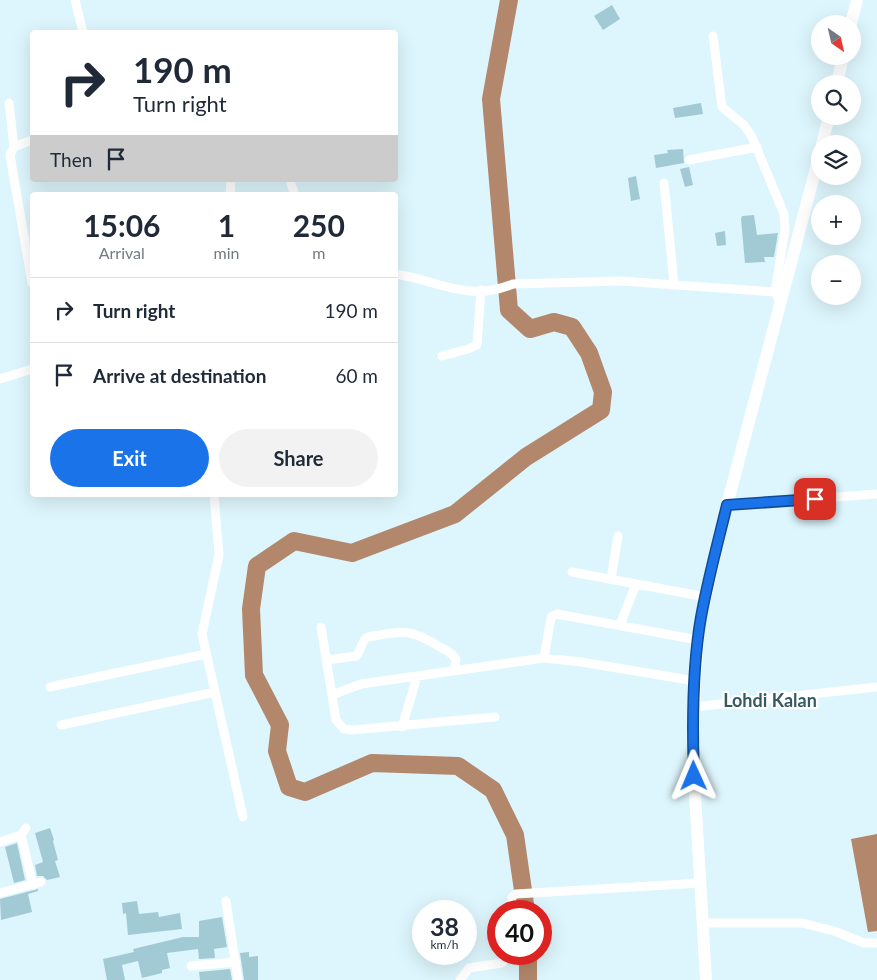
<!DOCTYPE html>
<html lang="en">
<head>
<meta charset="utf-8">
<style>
	body { margin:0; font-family:Lato,sans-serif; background:#f2f2f3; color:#1f2937; height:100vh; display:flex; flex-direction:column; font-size:19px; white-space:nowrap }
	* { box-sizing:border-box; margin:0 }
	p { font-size:16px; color:#747a83 }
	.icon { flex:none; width:28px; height:28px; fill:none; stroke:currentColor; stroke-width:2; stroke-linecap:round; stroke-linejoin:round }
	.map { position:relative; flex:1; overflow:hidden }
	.details { position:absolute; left:30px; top:192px; width:368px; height:305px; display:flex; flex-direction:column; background:#fff; border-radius:5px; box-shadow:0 5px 20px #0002 }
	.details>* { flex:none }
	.hud { position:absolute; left:30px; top:30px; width:368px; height:152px; border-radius:5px; box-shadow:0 5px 20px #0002; background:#fff; color:#1f2937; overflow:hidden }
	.needle { width:32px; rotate:146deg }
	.fabs { position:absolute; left:811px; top:15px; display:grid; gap:10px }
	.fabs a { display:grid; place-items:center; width:50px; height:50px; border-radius:50%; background:#fff; box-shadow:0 5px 20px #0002; font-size:25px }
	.speed { position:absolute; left:412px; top:900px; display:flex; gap:10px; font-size:25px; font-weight:700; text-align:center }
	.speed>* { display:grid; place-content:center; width:65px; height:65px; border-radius:50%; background:#fff; box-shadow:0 5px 20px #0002; line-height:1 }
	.speed small { font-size:12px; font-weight:400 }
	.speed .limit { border:8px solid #d22; background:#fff; color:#111 }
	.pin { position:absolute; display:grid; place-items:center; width:42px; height:42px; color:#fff; margin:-21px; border-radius:10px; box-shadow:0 2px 8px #0006 }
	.me { position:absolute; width:55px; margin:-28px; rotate:359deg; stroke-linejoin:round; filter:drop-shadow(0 0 4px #0008) }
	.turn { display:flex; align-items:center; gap:18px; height:105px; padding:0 20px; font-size:22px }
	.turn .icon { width:65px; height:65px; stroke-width:2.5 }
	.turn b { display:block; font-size:35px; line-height:42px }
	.then { display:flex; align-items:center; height:48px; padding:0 20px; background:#0003; gap:10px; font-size:19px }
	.eta { display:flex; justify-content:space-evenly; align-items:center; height:85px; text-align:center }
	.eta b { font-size:30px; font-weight:700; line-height:35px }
	.cta { display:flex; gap:10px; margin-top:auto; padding:10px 20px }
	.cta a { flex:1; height:58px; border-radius:30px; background:#1a73e8; color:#fff; font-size:20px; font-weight:700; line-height:58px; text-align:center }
	.cta a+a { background:#f2f2f3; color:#1f2937 }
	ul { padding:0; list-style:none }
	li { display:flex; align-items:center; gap:15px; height:65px; padding:0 20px; border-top:1px solid #e0e1e3 }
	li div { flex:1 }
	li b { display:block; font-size:19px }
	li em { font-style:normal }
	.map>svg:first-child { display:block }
	.water { fill:#b2876c }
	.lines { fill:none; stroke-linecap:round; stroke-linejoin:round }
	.river { stroke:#b2876c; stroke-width:18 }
	.building { fill:#a2cad4 }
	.street { stroke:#fff; stroke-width:9 }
	.secondary { stroke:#fff; stroke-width:12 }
	.route-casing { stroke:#114b97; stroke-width:12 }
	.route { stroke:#1a73e8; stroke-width:9 }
	.labels { text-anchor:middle; stroke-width:4.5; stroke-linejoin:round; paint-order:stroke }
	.quarter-label { font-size:18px; font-weight:bold; fill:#355a63; stroke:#fff }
</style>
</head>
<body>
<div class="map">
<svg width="877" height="980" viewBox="0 0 877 980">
	<rect width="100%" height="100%" fill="#ddf5fc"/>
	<path class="water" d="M877,834V931L868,932L851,839Z"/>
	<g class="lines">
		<path class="river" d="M509,0L491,99L509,310L530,329L554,322L572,327L589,353L603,392L601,410L526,457L455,514L352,553L294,541L257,566L251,609L254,675L280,725L277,751L289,787L305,792L372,763L458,766L493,790L515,835L526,911
			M528,980V954"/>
	</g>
	<path class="building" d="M612,5L620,19L603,30L594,16Z
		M701,103L703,114L675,118L673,108Z
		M683,149L684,163L656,168L654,155L668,153L667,150Z
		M689,167L693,185L685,187L680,169Z
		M636,176L640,199L631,201L628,178Z
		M754,215L757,235L778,233L774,257H764L765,262L745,263L741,219L742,216Z
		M725,231L726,245L717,246L715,233Z
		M50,828L54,840L53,841L58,860L55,861L60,877L47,880L43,876H37L35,865L43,862L35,833Z
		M17,843L25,880L14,883L5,847Z
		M38,889V891L28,894L32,912L1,920L0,899Z
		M137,901L139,914L158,912L159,917L180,913L182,929L128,935L126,913L123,914L122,903Z
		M222,917L227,947L214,949L215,958L199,959L198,949L167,953L170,968L162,970V973L142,978L138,961L122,965L125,980H107L103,959L134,952L133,949L183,937H199V921Z
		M249,952V957L258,956V980H244L240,953Z
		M230,969L232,980H200L199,972Z"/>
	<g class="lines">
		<path class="street" d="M75,0L83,32
			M713,36L722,107L744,125L752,137L784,214L785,230L775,292
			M9,103L14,147
			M32,140L14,147L10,155L32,283
			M689,160L757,147
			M664,183L674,284
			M291,184L295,195
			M230,195L231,180
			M395,274C438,280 467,303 513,284L621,281L775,292L781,304
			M442,356L468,349L477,345L481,290
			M0,379L32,369
			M214,495L219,555L202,634L243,817
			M727,505L877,494
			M572,572L706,597
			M611,579L618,536
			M620,625L636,584
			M321,627L336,720L344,729L352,730L495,717
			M544,658L551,617L557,614L698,640
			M327,660L356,656C362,651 360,641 368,637C402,631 410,628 440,647C446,650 452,653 456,659L454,671
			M50,687L206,654
			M332,695L361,684L544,658L581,662L695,681
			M694,707L877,687
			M61,725L215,692
			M402,727L417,677
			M21,835L33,885
			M0,842L21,835L26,828
			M0,893L41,882
			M226,901L238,980
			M512,911V897L516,894L700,883
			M702,923H802L834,931L864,943H877
			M191,966L236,962
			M460,980L469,968L502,963L509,954"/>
		<path class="secondary" d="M851,24L857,0
			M837,84L843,56
			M822,144L829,116
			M706,980L693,760L695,681L698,640L701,616L727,505L820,153"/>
	</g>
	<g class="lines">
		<defs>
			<path id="route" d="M694,776C692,724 692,669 701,617C708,579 718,542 727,505L815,499"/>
		</defs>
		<use href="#route" class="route-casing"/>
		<use href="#route" class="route"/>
	</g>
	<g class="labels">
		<g class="quarter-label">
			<text x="770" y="707">Lohdi Kalan</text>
		</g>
	</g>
</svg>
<div class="fabs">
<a><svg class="needle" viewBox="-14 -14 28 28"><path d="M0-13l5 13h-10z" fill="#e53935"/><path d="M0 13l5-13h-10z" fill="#747a83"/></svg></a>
<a><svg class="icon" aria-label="search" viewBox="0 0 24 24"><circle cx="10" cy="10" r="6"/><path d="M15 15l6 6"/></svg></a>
<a><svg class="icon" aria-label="layers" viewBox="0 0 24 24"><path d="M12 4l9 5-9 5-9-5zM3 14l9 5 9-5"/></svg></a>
<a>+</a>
<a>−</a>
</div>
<div class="speed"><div>38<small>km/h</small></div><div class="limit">40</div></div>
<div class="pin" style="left:815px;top:499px;background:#d93025"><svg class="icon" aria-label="arrive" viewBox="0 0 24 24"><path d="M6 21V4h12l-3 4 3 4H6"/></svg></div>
<svg class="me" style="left:694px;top:776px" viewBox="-20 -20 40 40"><path d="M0-17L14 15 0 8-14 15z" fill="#1a73e8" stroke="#fff" stroke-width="4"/></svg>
<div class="hud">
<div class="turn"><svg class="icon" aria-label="right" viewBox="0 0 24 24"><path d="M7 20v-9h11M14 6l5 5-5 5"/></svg><div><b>190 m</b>Turn right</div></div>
<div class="then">Then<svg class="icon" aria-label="arrive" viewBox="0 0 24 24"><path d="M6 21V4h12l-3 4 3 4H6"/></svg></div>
</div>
<section class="details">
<div class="eta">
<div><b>15:06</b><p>Arrival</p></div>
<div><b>1</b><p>min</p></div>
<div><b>250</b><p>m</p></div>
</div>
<ul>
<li><svg class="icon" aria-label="right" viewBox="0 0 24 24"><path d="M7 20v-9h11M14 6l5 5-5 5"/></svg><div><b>Turn right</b></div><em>190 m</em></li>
<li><svg class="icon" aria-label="arrive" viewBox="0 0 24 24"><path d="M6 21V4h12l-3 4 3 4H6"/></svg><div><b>Arrive at destination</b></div><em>60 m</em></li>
</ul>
<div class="cta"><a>Exit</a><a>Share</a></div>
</section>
</div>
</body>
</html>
